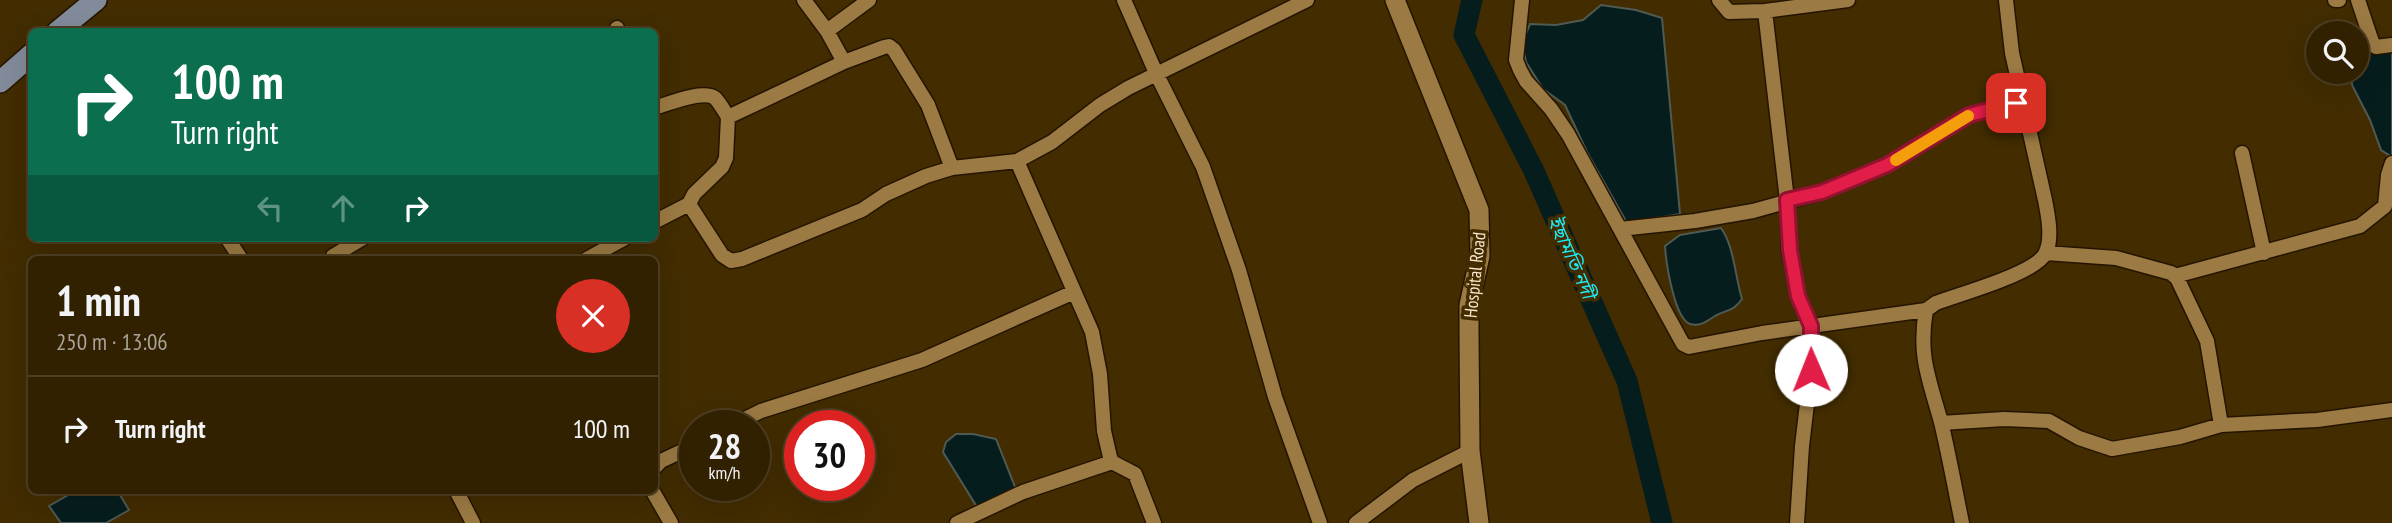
<!DOCTYPE html>
<html lang="en">
<head>
<meta charset="utf-8">
<style>
	body { margin:0; font-family:"PT Sans Narrow","Noto Sans Bengali",sans-serif; background:#3a290a; color:#f1f3f6; height:100vh; display:flex; flex-direction:column; font-size:26px; white-space:nowrap }
	* { box-sizing:border-box; margin:0 }
	p { font-size:23px; color:#a8a399 }
	.icon { flex:none; width:38px; height:38px; fill:none; stroke:currentColor; stroke-width:2; stroke-linecap:round; stroke-linejoin:round }
	.map { position:relative; flex:1; overflow:hidden }
	.sheet { position:absolute; left:28px; top:256px; width:630px; height:238px; display:flex; flex-direction:column; background:#322100; border-radius:10px; box-shadow:0 7px 28px #0002,0 0 0 2px #4d3e22 }
	.sheet>* { flex:none }
	.banner { position:absolute; left:28px; top:28px; width:630px; height:214px; border-radius:10px; box-shadow:0 7px 28px #0002,0 0 0 2px #4d3e22; background:#0b6e4f; color:#fff; overflow:hidden }
	.controls { position:absolute; left:2306px; top:21px; display:grid; gap:14px }
	.controls a { display:grid; place-items:center; width:63px; height:63px; border-radius:50%; background:#322100; box-shadow:0 7px 28px #0002,0 0 0 2px #4d3e22; font-size:35px }
	.speed { position:absolute; left:679px; top:410px; display:flex; gap:14px; font-size:35px; font-weight:700; text-align:center }
	.speed>* { display:grid; place-content:center; width:91px; height:91px; border-radius:50%; background:#322100; box-shadow:0 7px 28px #0002,0 0 0 2px #4d3e22; line-height:1 }
	.speed small { font-size:18px; font-weight:400 }
	.speed .limit { border:10px solid #d22; background:#fff; color:#111 }
	.pin { position:absolute; display:grid; place-items:center; width:60px; height:60px; color:#fff; margin:-30px; border-radius:14px; box-shadow:0 4px 10px #0006 }
	.me { position:absolute; width:77px; margin:-38px; rotate:359deg; stroke-linejoin:round; filter:drop-shadow(0 0 5px #0008) }
	.turn { display:flex; align-items:center; gap:24px; height:147px; padding:0 28px; font-size:32px }
	.turn .icon { width:91px; height:91px; stroke-width:2.5 }
	.turn b { display:block; font-size:49px; line-height:60px }
	.lanes { display:flex; align-items:center; height:66px; padding:0 28px; background:#0003; justify-content:center; gap:35px; direction:ltr }
	.lanes .off { opacity:.35 }
	.round { display:grid; place-items:center; flex:none; width:74px; height:74px; border-radius:37px; background:#3a290a }
	.overview { display:flex; align-items:center; justify-content:space-between; height:119px; padding:0 28px }
	h1 { font-size:42px; font-weight:600; line-height:52px }
	ul { padding:0; list-style:none }
	li { display:flex; align-items:center; gap:21px; height:105px; padding:0 28px; border-top:2px solid #4d3e22 }
	li div { flex:1 }
	li b { display:block; font-size:26px }
	li em { font-style:normal }
	.map>svg:first-child { display:block }
	.water { fill:#061d1e; stroke:#4f5a52; stroke-width:2 }
	.lines { fill:none; stroke-linecap:round; stroke-linejoin:round }
	.river { stroke:#061d1e; stroke-width:21 }
	.minor-casing { stroke:#251500; stroke-width:17 }
	.secondary-casing { stroke:#251500; stroke-width:22 }
	.primary-casing { stroke:#251500; stroke-width:24 }
	.minor { stroke:#9b7a43; stroke-width:14 }
	.secondary { stroke:#9b7a43; stroke-width:19 }
	.primary { stroke:#828b99; stroke-width:21 }
	.route-casing { stroke:#92132f; stroke-width:18 }
	.route { stroke:#e11d48; stroke-width:12 }
	.slow { stroke:#f59e0b; stroke-width:12 }
	.labels { text-anchor:middle; stroke-width:7; stroke-linejoin:round; paint-order:stroke }
	.street-label { font-size:18px; fill:#fae8cc; stroke:#422c00 }
	.water-label { font-size:19px; font-style:italic; fill:#1fe9f1; stroke:#422c00 }
</style>
</head>
<body>
<div class="map">
<svg width="2392" height="523" viewBox="0 0 2392 523">
	<rect width="100%" height="100%" fill="#422c00"/>
	<path class="water" d="M1601,5L1636,10L1662,18L1680,214L1627,223L1587,152L1565,105L1543,89L1526,62L1522,43L1530,24L1556,25L1583,20Z
		M2386,47L2392,48V157L2381,150L2370,120L2352,85V72H2357V57L2366,50Z
		M1721,228C1734,246 1735,276 1742,299C1733,312 1728,309 1715,316C1707,321 1700,327 1690,324C1674,318 1666,262 1665,246L1680,235Z
		M956,434H973L996,439L1017,492L977,507L943,452L946,442Z
		M77,490H117L129,510L106,523H61L49,506Z"/>
	<g class="lines">
		<path class="river" d="M1472,0L1464,35L1533,169L1627,381L1662,523"/>
		<defs>
			<path id="minor" d="M804,0L827,31
				M1124,0L1156,73L1203,167L1239,270L1275,397L1320,523
				M1522,0L1516,60L1520,70L1526,81L1551,109L1568,134L1683,344L1689,347L1762,333L1926,310
				M1719,0L1729,12L1765,11L1787,200L1789,250L1798,296L1811,326V370L1802,446L1797,523
				M2335,0H2339
				M2358,0L2373,45L2376,47L2392,45
				M1765,11L1848,0
				M617,28L618,32
				M844,62L884,47L889,46L894,50L928,105L952,168
				M654,108C668,104 703,89 715,98C720,103 724,111 728,117
				M2242,153L2264,253
				M1017,161L1092,332L1100,374L1104,431L1110,457L1112,462L1135,474L1154,523
				M689,204L722,255L731,261L742,259L862,210L886,194L926,176L952,168L1017,161L1052,142L1100,105L1128,88L1307,0
				M654,222L689,204L694,194L722,167L726,158L728,117L844,62L827,31L869,0
				M1620,229L1695,221L1753,211L1822,192L1887,165L1969,115L2023,101
				M227,238L241,259
				M2046,253L2116,258L2171,273L2177,278L2207,341L2221,425
				M333,256L363,238
				M587,259L625,238
				M2175,276L2360,226L2385,206L2388,175L2392,163
				M1941,423L2004,419L2049,421L2079,438L2112,449L2180,437L2221,425L2317,420L2392,410
				M733,425L761,411L922,360L1074,292
				M654,468L661,461L695,445
				M456,490L473,523
				M652,490L671,523
				M957,523L1023,492L1112,462
				M1356,523L1413,480L1470,451
				M1962,523C1955,489 1949,455 1941,422C1929,379 1918,355 1926,310L1936,303C1959,294 2034,274 2045,254C2053,240 2048,215 2045,200L2012,53L2006,0"/>
			<path id="secondary" d="M1395,0L1479,210L1480,256L1469,305V334L1470,451L1479,523"/>
			<path id="primary" d="M57,32L96,0
				M0,82L32,54"/>
		</defs>
		<use href="#minor" class="minor-casing"/>
		<use href="#secondary" class="secondary-casing"/>
		<use href="#primary" class="primary-casing"/>
		<use href="#minor" class="minor"/>
		<use href="#secondary" class="secondary"/>
		<use href="#primary" class="primary"/>
	</g>
	<g class="lines">
		<defs>
			<path id="route" d="M1811,370V326L1798,296L1790,250L1787,200L1822,192L1887,165L1969,115L2016,103"/>
		</defs>
		<use href="#route" class="route-casing"/>
		<use href="#route" class="route"/>
		<path class="slow" d="M1896,160L1968,116"/>
	</g>
	<g class="labels">
		<g class="street-label">
			<text transform="translate(1475 275) rotate(-84)" y="6">Hospital Road</text>
		</g>
		<g class="water-label">
			<text transform="translate(1572 257) rotate(66)" y="7">ইছামতি নদী</text>
		</g>
	</g>
</svg>
<div class="controls">
<a><svg class="icon" aria-label="search" viewBox="0 0 24 24"><circle cx="10" cy="10" r="6"/><path d="M15 15l6 6"/></svg></a>
</div>
<div class="speed"><div>28<small>km/h</small></div><div class="limit">30</div></div>
<div class="pin" style="left:2016px;top:103px;background:#d93025"><svg class="icon" aria-label="arrive" viewBox="0 0 24 24"><path d="M6 21V4h12l-3 4 3 4H6"/></svg></div>
<svg class="me" style="left:1811px;top:370px" viewBox="-20 -20 40 40"><circle r="19" fill="#fff"/><path d="M0-13L10 11 0 6-10 11z" fill="#e11d48"/></svg>
<div class="banner">
<div class="turn"><svg class="icon" aria-label="right" viewBox="0 0 24 24"><path d="M7 20v-9h11M14 6l5 5-5 5"/></svg><div><b>100 m</b>Turn right</div></div>
<div class="lanes"><svg class="icon off" aria-label="left" viewBox="0 0 24 24"><path d="M17 20v-9H6M10 6l-5 5 5 5"/></svg><svg class="icon off" aria-label="ahead" viewBox="0 0 24 24"><path d="M12 20V5M6 11l6-6 6 6"/></svg><svg class="icon" aria-label="right" viewBox="0 0 24 24"><path d="M7 20v-9h11M14 6l5 5-5 5"/></svg></div>
</div>
<section class="sheet">
<div class="overview"><div><h1>1 min</h1><p>250 m · 13:06</p></div><a class="round" style="background:#d93025;color:#fff"><svg class="icon" aria-label="close" viewBox="0 0 24 24"><path d="M6 6l12 12M18 6L6 18"/></svg></a></div>
<ul>
<li><svg class="icon" aria-label="right" viewBox="0 0 24 24"><path d="M7 20v-9h11M14 6l5 5-5 5"/></svg><div><b>Turn right</b></div><em>100 m</em></li>
</ul>
</section>
</div>
</body>
</html>
